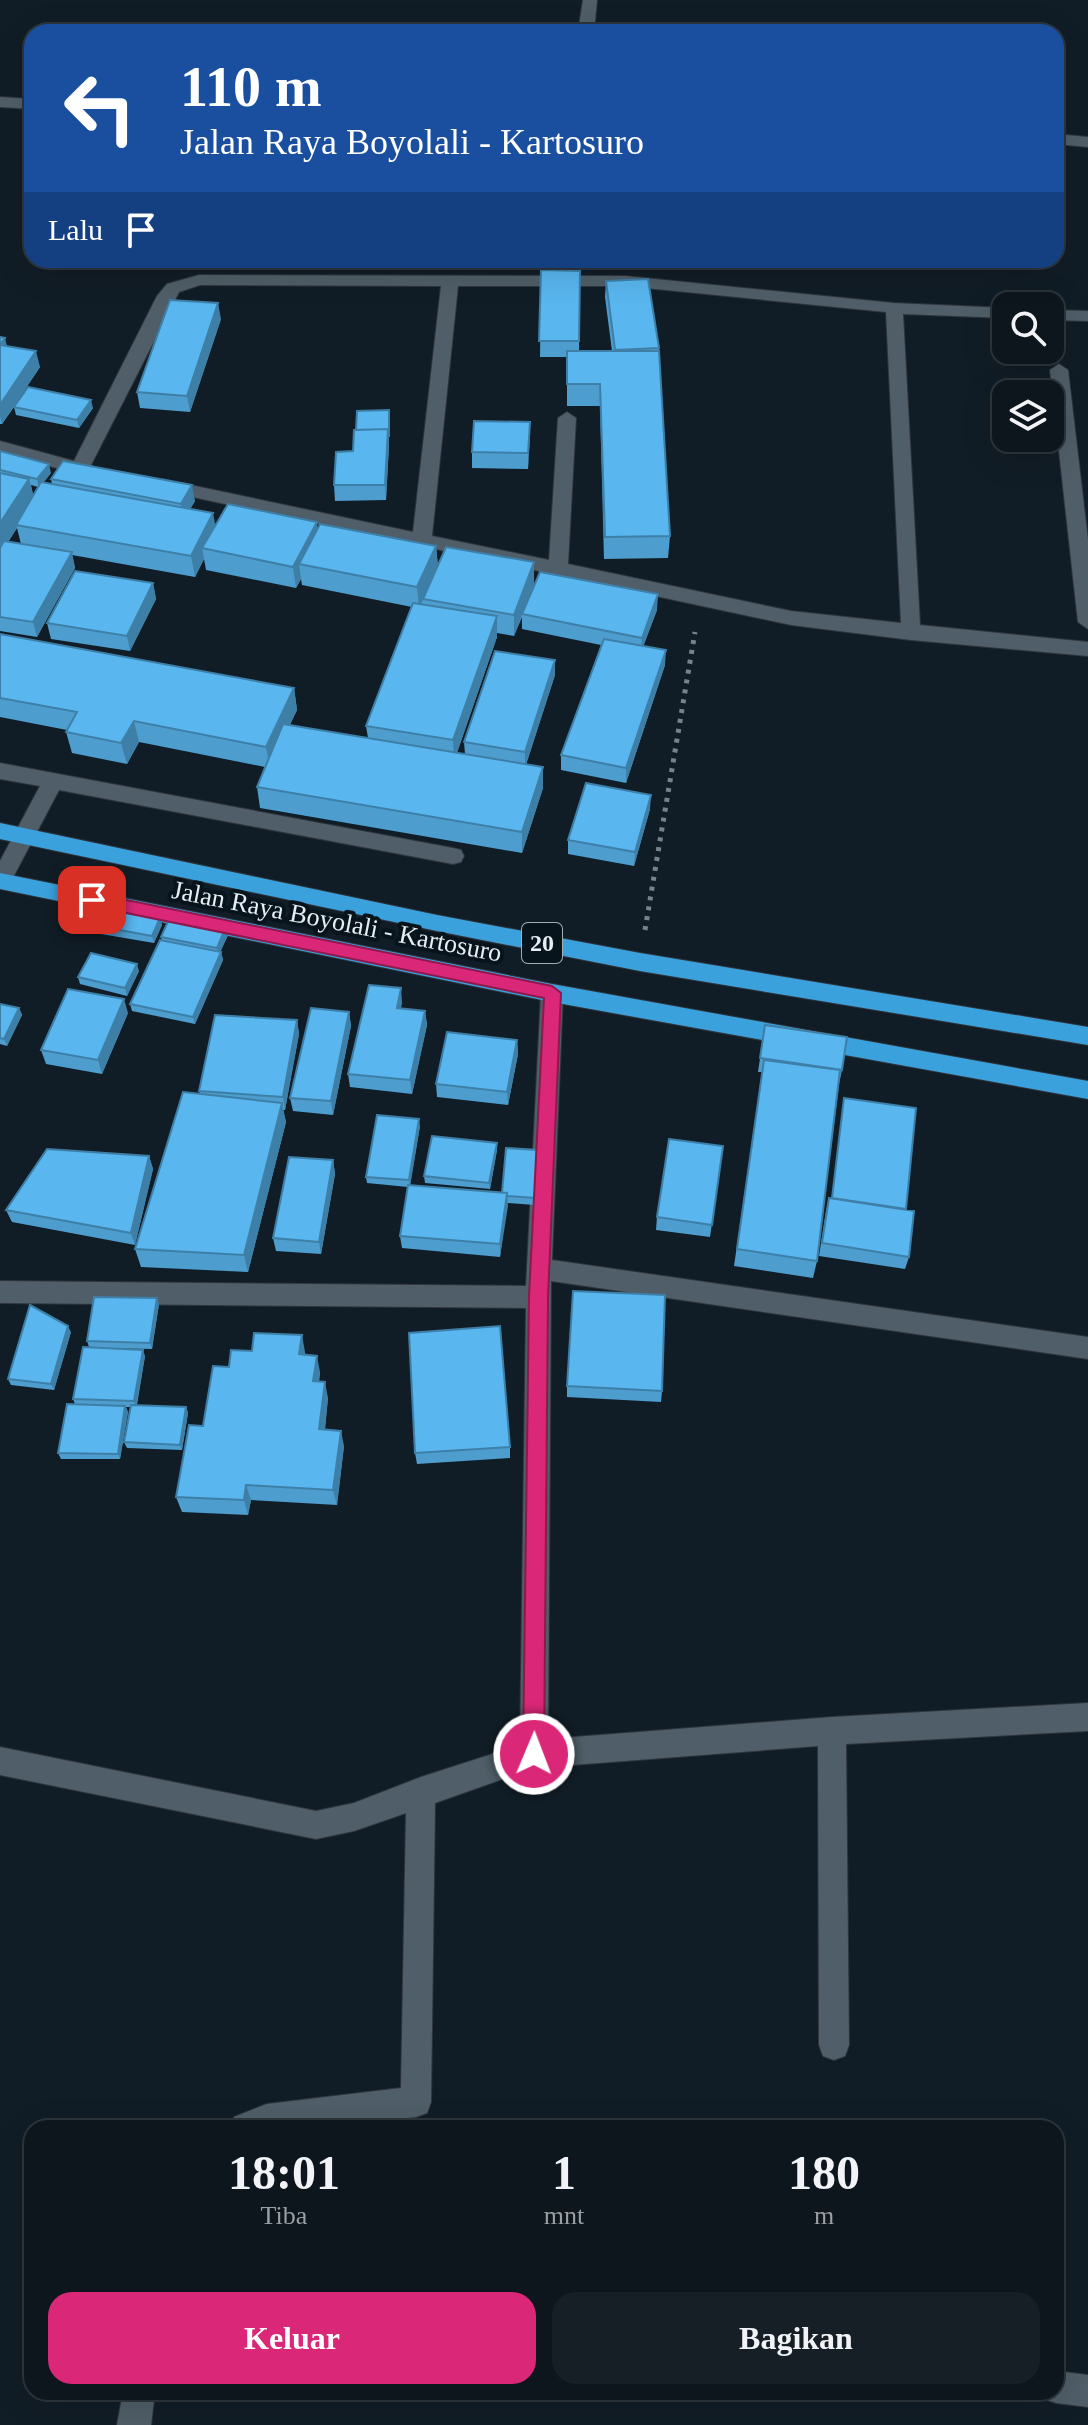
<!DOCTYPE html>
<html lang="id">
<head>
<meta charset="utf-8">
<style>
	body { margin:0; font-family:Georgia,serif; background:#161f25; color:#f1f3f6; height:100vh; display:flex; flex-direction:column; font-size:30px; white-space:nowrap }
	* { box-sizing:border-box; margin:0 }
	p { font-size:26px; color:#9a9fa3 }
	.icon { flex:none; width:44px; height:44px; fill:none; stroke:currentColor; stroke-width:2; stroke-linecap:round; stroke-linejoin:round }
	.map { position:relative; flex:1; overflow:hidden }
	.sheet { position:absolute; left:24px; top:2120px; width:1040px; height:280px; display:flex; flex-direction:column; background:#0d161c; border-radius:24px; box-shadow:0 8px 32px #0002,0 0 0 2px #2d353b }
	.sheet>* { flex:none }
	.top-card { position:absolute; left:24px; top:24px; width:1040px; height:244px; border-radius:24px; box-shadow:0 8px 32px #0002,0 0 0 2px #2d353b; background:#1a4fa0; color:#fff; overflow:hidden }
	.buttons { position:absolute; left:992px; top:292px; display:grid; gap:16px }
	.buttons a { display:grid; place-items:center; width:72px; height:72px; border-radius:16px; background:#0d161c; box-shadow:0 8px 32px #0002,0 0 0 2px #2d353b; font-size:40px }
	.pin { position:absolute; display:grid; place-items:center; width:68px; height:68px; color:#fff; margin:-34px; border-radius:16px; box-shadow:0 4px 12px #0006 }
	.me { position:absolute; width:88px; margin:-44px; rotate:1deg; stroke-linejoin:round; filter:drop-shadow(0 0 6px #0008) }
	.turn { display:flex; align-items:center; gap:28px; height:168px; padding:0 24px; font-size:36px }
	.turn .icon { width:104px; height:104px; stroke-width:2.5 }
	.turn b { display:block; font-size:56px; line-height:68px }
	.then { display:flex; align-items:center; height:76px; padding:0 24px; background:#0003; gap:16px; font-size:30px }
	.eta { display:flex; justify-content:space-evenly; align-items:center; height:136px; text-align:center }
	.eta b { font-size:48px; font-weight:700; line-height:56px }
	.cta { display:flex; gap:16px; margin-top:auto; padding:16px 24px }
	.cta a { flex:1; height:92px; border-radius:24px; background:#db2777; color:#fff; font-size:32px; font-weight:700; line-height:92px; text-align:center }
	.cta a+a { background:#161f25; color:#f1f3f6 }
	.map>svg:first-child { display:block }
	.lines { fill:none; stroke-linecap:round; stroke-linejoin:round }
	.minor-casing { stroke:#2f353d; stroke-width:2 }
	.highway-casing { stroke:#2f353d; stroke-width:2 }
	.path { stroke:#78828a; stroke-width:5; stroke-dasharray:4 6; stroke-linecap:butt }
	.minor { fill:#4f5e68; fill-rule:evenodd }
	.highway { fill:#3ba1dd; fill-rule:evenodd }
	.wall { fill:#4d9dce; fill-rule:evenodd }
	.shaded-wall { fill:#3e7fa7 }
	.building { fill:#59b6ef; stroke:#3e7fa7; stroke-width:2 }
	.route { fill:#db2777; stroke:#8e194d; stroke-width:2 }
	.labels { text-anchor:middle; stroke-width:8; stroke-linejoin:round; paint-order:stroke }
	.shield { fill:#08141c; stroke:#a3adb3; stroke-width:2 }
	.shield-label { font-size:24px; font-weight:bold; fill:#e6eef4 }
	.street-label { font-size:26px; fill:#e6eef4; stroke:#08141c }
</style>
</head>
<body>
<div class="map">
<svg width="1088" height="2425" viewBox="0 0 1088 2425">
	<rect width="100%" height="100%" fill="#111d26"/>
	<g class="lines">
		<defs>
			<path id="minor" d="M583,0H597L594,32H578Z
				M0,97L32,99V109L0,107Z
				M1056,134L1088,137V147L1056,144Z
				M199,275L625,276L894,303L1006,308V318L903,314L920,625L1088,642V656L911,640L791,625L155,489L153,485L155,481L162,479L413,532L441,286L200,285L179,292L91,465L99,471L97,475L90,477L0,453V441L74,461L157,296L167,284ZM458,286H625L886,312L901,623L791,611L568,564L576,418L567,412L558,418L549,560L432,536Z
				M1050,310L1088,311V321L1050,320Z
				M1059,364L1068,370L1088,540V629L1078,622L1050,370Z
				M0,763L453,848L461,850L464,856L461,862L453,864L59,790L8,887L0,889V861L40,786L0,779Z
				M552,984L560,987L563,993L552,1260L1088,1337V1359L551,1281L548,1739L832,1717L1088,1703V1731L846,1744L849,2045L845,2056L834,2060L823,2056L819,2045L818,1746L534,1768L435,1803L431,2102L427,2113L416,2117L323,2128H230L234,2117L267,2104L401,2088L406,1813L354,1831L316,1839L0,1775V1747L316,1811L354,1803L421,1777L520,1745L526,1308L0,1303V1281L526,1286L541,993L544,987Z
				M1056,2371L1088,2375V2407L1056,2403L1044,2399L1042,2392H1056Z
				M123,2392H155L151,2425H117Z"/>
			<path id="highway" d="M0,823L437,915L640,953L1088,1027V1045L640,971L437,931L0,839Z
				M0,873L552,984L1088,1081V1099L552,1002L0,889Z"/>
		</defs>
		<use href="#minor" class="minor-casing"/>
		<use href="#highway" class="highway-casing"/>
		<path class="path" d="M645,930L695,632"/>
		<use href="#minor" class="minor"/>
		<use href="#highway" class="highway"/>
	</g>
	<path class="wall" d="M541,270L580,271L579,351H612L605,297L606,281L659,348L670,536L668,558L604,559L600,406H567V357H540Z
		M221,319L190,412L140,408L137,392Z
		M0,337L7,346L40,367L14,406L93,408L79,428L16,415L14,407L2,424H0Z
		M389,410V445L386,500L335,501L334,485Z
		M530,422L528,469L472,468V452Z
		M0,451L51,473L43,483L52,484L51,479L195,501L190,509L216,526L317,522V528L436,546L438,566L534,584L657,610L643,646L665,665L626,783L561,770V755L601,645L522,629V617L514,636L497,633V637L457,753L465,754L464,742L555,675L526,765L543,767V788L522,853L260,808L257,787L265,767L139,742L127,764L72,753L66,732L67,730L0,717V634L294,688L297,710L289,726L368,738L366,726L412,607L302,585L301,579L296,588L206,570L204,559L195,577L72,555L75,568L37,637L0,631ZM31,485L38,487L33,495ZM17,528L21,544L8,542Z
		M153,583L156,599L130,651L51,639L47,623Z
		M650,809L634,866L568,854V840Z
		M160,918L162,925L154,943L95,933L93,925Z
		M228,935L220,952H221L223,960L195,1024L132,1011L130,1004L162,941L161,937Z
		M139,971L127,996L80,984L78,977Z
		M402,1002L401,1008L425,1011L427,1025L412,1094L350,1087L348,1074Z
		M0,1004L19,1008L22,1015L7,1046L0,1044Z
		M349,1012L351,1026L333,1115L293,1111L290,1098Z
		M128,1013L102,1074L46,1064L41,1050Z
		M297,1020L299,1034L285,1110H283L286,1122L248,1272L141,1267L135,1249L200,1094L199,1091Z
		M765,1025L842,1070L839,1084L817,1261L813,1278L734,1266L762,1072H758Z
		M517,1040L518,1054L508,1105L437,1097L436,1084Z
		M844,1098L905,1210L909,1257L905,1269L819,1256L826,1211L829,1198H832Z
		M420,1126L410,1185L502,1193L538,1150L535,1205L507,1203L500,1257L402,1248L400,1236L408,1187L367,1183L366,1177Z
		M497,1143V1150L490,1189L425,1183L424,1176Z
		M723,1146L710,1237L656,1230L657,1217Z
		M149,1156L153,1169L135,1245L12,1222L6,1210Z
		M333,1160L335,1174L321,1254L276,1251L273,1238Z
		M159,1304L152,1349L95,1348L145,1356L137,1405L186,1407L188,1413L182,1450L127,1448L124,1442L131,1407H126L128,1412L120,1459H61L58,1453L75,1404L73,1399L89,1347L87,1341Z
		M71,1332L54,1390L11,1385L8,1379Z
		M252,1351L305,1352V1355L320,1372L319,1382L328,1398L325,1430L344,1446L337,1505L251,1500L248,1515L182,1512L176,1497L203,1426L229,1367Z
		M567,1386L662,1391L661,1402L567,1397Z
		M510,1447V1458L417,1464L415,1453Z"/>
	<path class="shaded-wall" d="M218,303L221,319L190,412L187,396Z
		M5,338L7,346L0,345Z
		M36,351L40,367L2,424L0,416V405Z
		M91,400L93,408L79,428L77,420Z
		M389,410V445L386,500L385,485Z
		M530,422V438L528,469V453Z
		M49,464L51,473L39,488L37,479Z
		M29,479L35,501L16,525L17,528L0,555V523Z
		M192,485L195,501L184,520L181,504Z
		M213,513L217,534L202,548L204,559L195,577L191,556Z
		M317,522L319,544L299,564L301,579L296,588L293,567Z
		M436,546L438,568L419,608L417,587Z
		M72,552L75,568L37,637L33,622Z
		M534,562V584L522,614L514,636V615Z
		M153,583L156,599L130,651L127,636Z
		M658,594L657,610L641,653L642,638Z
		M497,616V637L454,761L453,740Z
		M666,650L665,665L626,783V768Z
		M555,660V675L525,767V752Z
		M294,688L297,710L270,768L266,747Z
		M134,721L139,742L127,764L121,743Z
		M543,767V788L522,853V832Z
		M651,795L650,809L634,866L635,852Z
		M160,918L162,925L154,943L152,936Z
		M226,927L228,935L219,955L217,948Z
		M221,952L223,960L195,1024L193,1017Z
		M137,964L139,971L127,996L125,988Z
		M401,988L402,1002L398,1022L397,1008Z
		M124,999L128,1013L102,1074L98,1060Z
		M19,1008L22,1015L7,1046L4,1039Z
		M425,1011L427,1025L412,1094L410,1080Z
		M349,1012L351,1026L333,1115L331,1101Z
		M297,1020L299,1034L285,1110L283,1097Z
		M517,1040L518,1054L508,1105L507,1092Z
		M282,1103L286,1122L248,1272L244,1255Z
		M419,1119L420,1126L410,1187L409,1180Z
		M497,1143V1150L490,1189L489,1183Z
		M149,1156L153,1169L135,1245L131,1233Z
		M333,1160L335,1174L321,1254L319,1242Z
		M507,1193L508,1206L500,1257V1244Z
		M157,1298L159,1304L152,1349L150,1343Z
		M68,1326L71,1332L54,1390L51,1384Z
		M302,1335L305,1352L302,1371L299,1354Z
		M143,1350L145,1356L136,1407L134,1401Z
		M317,1356L320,1372L317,1398L313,1381Z
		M325,1382L328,1398L323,1445L319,1429Z
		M125,1406L128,1412L120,1459L118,1454Z
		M186,1407L188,1413L182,1450L180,1445Z
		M341,1431L344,1446L337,1505L333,1490Z
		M246,1485L251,1500L248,1515L244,1500Z"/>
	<path class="building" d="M541,270L580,271L579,341H539Z
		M648,279L659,348L615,350L606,281Z
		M170,300L218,303L187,396L137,392Z
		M0,337L5,338L0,345Z
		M0,345L36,351L0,405Z
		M567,351H659L670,536L605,537L600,384H567Z
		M28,387L91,400L77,420L14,407Z
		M389,410V437L388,429L356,430L357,411Z
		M474,421L530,422L528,453L472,452Z
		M388,429L385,485H334L336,452L353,451L354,430Z
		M0,451L49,464L37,479L0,470Z
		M63,461L192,485L181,504L51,479Z
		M0,473L29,479L0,523Z
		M41,482L213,513L191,556L16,525Z
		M228,504L317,522L293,567L202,548Z
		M320,524L436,546L417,587L299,564Z
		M4,541L72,552L33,622L0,617V548Z
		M446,547L534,562L514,615L423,599Z
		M75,571L153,583L127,636L47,623Z
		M540,572L658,594L642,638L522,614Z
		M413,603L497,616L453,740L366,726Z
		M0,634L294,688L266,747L134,721L121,743L66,732L77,712L0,698Z
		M604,639L666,650L626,768L561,755Z
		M495,651L555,660L525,752L464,742Z
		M283,724L543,767L522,832L257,787Z
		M586,783L651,795L635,852L568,840Z
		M101,907L160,918L152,936L93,925Z
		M170,917L226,927L217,948L161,937Z
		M160,940L221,952L193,1017L130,1004Z
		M91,953L137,964L125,988L78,977Z
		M369,985L401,988L397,1008L425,1011L410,1080L348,1074Z
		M68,989L124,999L98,1060L41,1050Z
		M0,1004L19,1008L4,1039L0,1038Z
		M311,1008L349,1012L331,1101L290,1098Z
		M215,1015L297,1020L283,1097L199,1091Z
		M765,1025L847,1037L842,1070L760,1058Z
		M447,1032L517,1040L507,1092L436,1084Z
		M764,1060L840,1070L817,1261L737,1249Z
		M183,1092L282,1103L244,1255L135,1249Z
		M844,1098L916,1108L906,1209L832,1198Z
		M377,1115L419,1119L409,1180L366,1177Z
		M432,1136L497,1143L489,1183L424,1176Z
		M669,1139L723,1146L712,1225L657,1217Z
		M506,1148L538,1150L535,1198L507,1196V1193H502Z
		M47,1149L149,1156L131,1233L6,1210Z
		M289,1157L333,1160L319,1242L273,1238Z
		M408,1185L507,1193L500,1244L400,1236Z
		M829,1198L914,1211L909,1257L822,1243Z
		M573,1291L665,1295L662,1391L567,1386Z
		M94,1297L157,1298L150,1343L87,1341Z
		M30,1305L68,1326L51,1384L8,1379Z
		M500,1326L510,1447L415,1453L409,1333Z
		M254,1333L302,1335L299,1354L317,1356L313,1381L325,1382L319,1429L341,1431L333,1490L246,1485L244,1500L176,1497L189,1425L203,1426L213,1366L229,1367L231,1350L252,1351Z
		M83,1347L143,1350L134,1401L73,1399Z
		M67,1404L125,1406L118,1454L58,1453Z
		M131,1405L186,1407L180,1445L124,1442Z"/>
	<path class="route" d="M92,893L552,986L561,993L548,1297L544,1754L541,1761L534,1765L526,1761L523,1754L529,1297L544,998L92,906L84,900Z"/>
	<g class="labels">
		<rect class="shield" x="522" y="923" width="40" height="40" rx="6"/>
		<g class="shield-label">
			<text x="542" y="951">20</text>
		</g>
		<g class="street-label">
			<text transform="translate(337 921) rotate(11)" y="9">Jalan Raya Boyolali - Kartosuro</text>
		</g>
	</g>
</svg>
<div class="buttons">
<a><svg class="icon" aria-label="search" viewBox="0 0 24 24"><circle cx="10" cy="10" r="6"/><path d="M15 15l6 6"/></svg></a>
<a><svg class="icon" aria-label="layers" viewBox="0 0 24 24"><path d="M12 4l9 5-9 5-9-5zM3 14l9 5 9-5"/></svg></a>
</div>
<div class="pin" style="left:92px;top:900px;background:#d93025"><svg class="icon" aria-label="arrive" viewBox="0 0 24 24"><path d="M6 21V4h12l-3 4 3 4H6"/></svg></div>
<svg class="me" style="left:534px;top:1754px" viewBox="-20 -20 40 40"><circle r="17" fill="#db2777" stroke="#fff" stroke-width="3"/><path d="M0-11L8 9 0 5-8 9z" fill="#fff"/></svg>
<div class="top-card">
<div class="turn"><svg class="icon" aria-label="left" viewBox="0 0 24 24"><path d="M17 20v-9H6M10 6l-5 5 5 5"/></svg><div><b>110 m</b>Jalan Raya Boyolali - Kartosuro</div></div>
<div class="then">Lalu<svg class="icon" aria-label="arrive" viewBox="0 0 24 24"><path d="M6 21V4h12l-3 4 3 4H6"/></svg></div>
</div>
<section class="sheet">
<div class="eta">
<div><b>18:01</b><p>Tiba</p></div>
<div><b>1</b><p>mnt</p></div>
<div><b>180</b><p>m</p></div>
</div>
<div class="cta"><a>Keluar</a><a>Bagikan</a></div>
</section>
</div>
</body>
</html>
